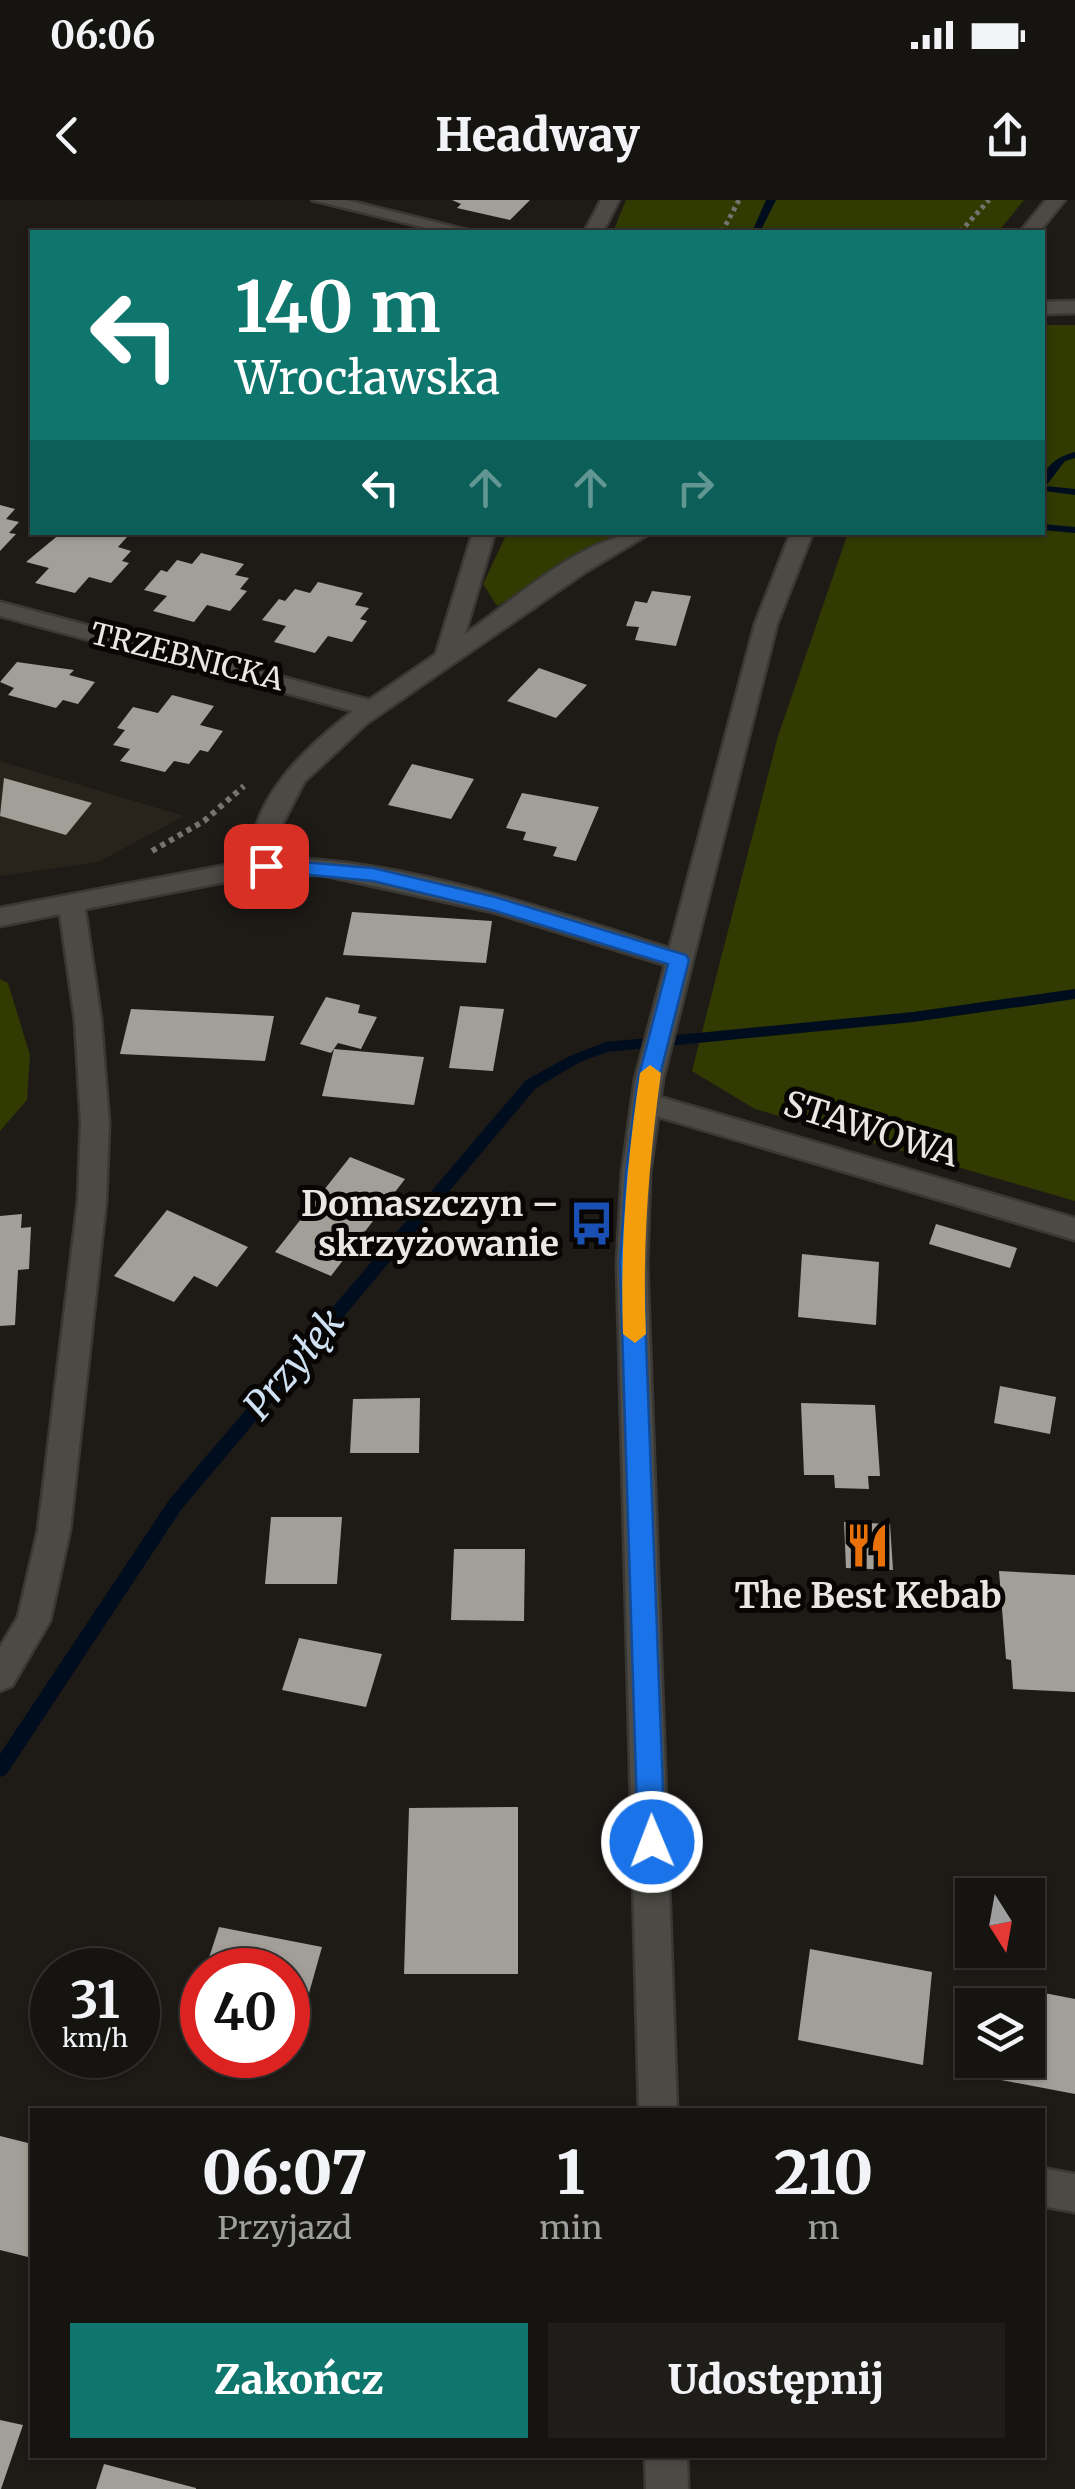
<!DOCTYPE html>
<html lang="pl">
<head>
<meta charset="utf-8">
<style>
	body { margin:0; font-family:Merriweather,serif; background:#1f1d1a; color:#f1f3f6; height:100vh; display:flex; flex-direction:column; font-size:38px; white-space:nowrap }
	* { box-sizing:border-box; margin:0 }
	p { font-size:32px; color:#9e9e9f }
	.icon { flex:none; width:55px; height:55px; fill:none; stroke:currentColor; stroke-width:2; stroke-linecap:round; stroke-linejoin:round }
	.map { position:relative; flex:1; overflow:hidden }
	.sheet { position:absolute; left:30px; top:1908px; width:1015px; height:350px; display:flex; flex-direction:column; background:#161411; border-radius:0px; box-shadow:0 2px 8px #0004,0 0 0 2px #353331 }
	.sheet>* { flex:none }
	.guide { position:absolute; left:30px; top:30px; width:1015px; height:305px; border-radius:0px; box-shadow:0 2px 8px #0004,0 0 0 2px #353331; background:#0f766e; color:#fff; overflow:hidden }
	.needle { width:65px; rotate:169deg }
	.controls { position:absolute; left:955px; top:1678px; display:grid; gap:20px }
	.controls a { display:grid; place-items:center; width:90px; height:90px; border-radius:0px; background:#161411; box-shadow:0 2px 8px #0004,0 0 0 2px #353331; font-size:50px }
	.speed { position:absolute; left:30px; top:1748px; display:flex; gap:20px; font-size:50px; font-weight:700; text-align:center }
	.speed>* { display:grid; place-content:center; width:130px; height:130px; border-radius:50%; background:#161411; box-shadow:0 2px 8px #0004,0 0 0 2px #353331; line-height:1 }
	.speed small { font-size:25px; font-weight:400 }
	.speed .limit { border:15px solid #d22; background:#fff; color:#111 }
	.pin { position:absolute; display:grid; place-items:center; width:85px; height:85px; color:#fff; margin:-42px; border-radius:20px; box-shadow:0 5px 15px #0006 }
	.me { position:absolute; width:110px; margin:-55px; rotate:359deg; stroke-linejoin:round; filter:drop-shadow(0 0 8px #0008) }
	.turn { display:flex; align-items:center; gap:35px; height:210px; padding:0 40px; font-size:45px }
	.turn .icon { width:130px; height:130px; stroke-width:2.5 }
	.turn b { display:block; font-size:70px; line-height:85px }
	.lanes { display:flex; align-items:center; height:95px; padding:0 40px; background:#0003; justify-content:center; gap:50px; direction:ltr }
	.lanes .off { opacity:.35 }
	.eta { display:flex; justify-content:space-evenly; align-items:center; height:170px; text-align:center }
	.eta b { font-size:60px; font-weight:800; line-height:70px }
	.cta { display:flex; gap:20px; margin-top:auto; padding:20px 40px }
	.cta a { flex:1; height:115px; border-radius:0px; background:#0f766e; color:#fff; font-size:40px; font-weight:800; line-height:115px; text-align:center }
	.cta a+a { background:#1f1d1a; color:#f1f3f6 }
	.status { display:flex; justify-content:space-between; align-items:center; height:70px; padding:0 50px; background:#161411; direction:ltr }
	.status svg { height:28px; fill:currentColor }
	header { display:flex; justify-content:space-between; align-items:center; height:130px; padding:0 40px; background:#161411; font-size:45px; font-weight:800 }
	.map>svg:first-child { display:block }
	.built { fill:#29241b }
	.green { fill:#313a00 }
	.lines { fill:none; stroke-linecap:round; stroke-linejoin:round }
	.stream { fill:#000d1f; fill-rule:evenodd }
	.building { fill:#a29f99 }
	.lane-casing { stroke:#3a3835; stroke-width:5 }
	.street-casing { stroke:#3a3835; stroke-width:5 }
	.secondary-casing { stroke:#3a3835; stroke-width:5 }
	.path-far1 { stroke:#75726f; stroke-width:5; stroke-dasharray:4 4; stroke-linecap:butt }
	.path { stroke:#75726f; stroke-width:6; stroke-dasharray:5 5; stroke-linecap:butt }
	.lane { fill:#4c4a45; fill-rule:evenodd }
	.street { fill:#4c4a45; fill-rule:evenodd }
	.secondary { fill:#4c4a45; fill-rule:evenodd }
	.route { fill:#1a73e8; stroke:#114b97; stroke-width:2.5 }
	.slow { fill:#f59e0b }
	.labels { text-anchor:middle; stroke-width:10; stroke-linejoin:round; paint-order:stroke }
	.far-street-label { font-size:30px; fill:#e9e7e4; stroke:#070605 }
	.street-label { font-size:35px; fill:#e9e7e4; stroke:#070605 }
	.poi-label { font-size:35px; font-weight:bold; fill:#e9e7e4; stroke:#070605; text-anchor:end }
	.water-label { font-size:38px; font-style:italic; fill:#cfe1f2; stroke:#070605 }
</style>
</head>
<body>
<div class="status"><b>06:06</b><svg viewBox="0 0 49 12"><path d="M0 12V9h3v3zM5 12V6h3v6zM10 12V3h3v9zM15 12V0h3v12zM26 1h20v11H26zM47 4h2v5h-2z"/></svg></div>
<header><svg class="icon" aria-label="back" viewBox="0 0 24 24"><path d="M15 5l-7 7 7 7"/></svg>Headway<svg class="icon" aria-label="share" viewBox="0 0 24 24"><path d="M12 15V3M7 8l5-5 5 5M5 13v7h14v-7"/></svg></header>
<div class="map">
<svg width="1075" height="2289" viewBox="0 0 1075 2289">
	<rect width="100%" height="100%" fill="#1e1b17"/>
	<path class="built" d="M0,561L184,616L98,662L0,676Z"/>
	<path class="green" d="M626,0H1024L998,32H613Z
		M1043,125H1075V1001L755,909L692,871L778,536L848,333L1042,332Z
		M507,333H618L497,406L483,384Z
		M0,779L8,783L30,855L27,900L0,931Z"/>
	<g class="lines">
		<path class="stream" d="M766,0H776L760,32H752Z
			M1075,252V258L1065,261L1046,286L1075,289V295L1045,291V288H1042C1042,267 1056,257 1075,252Z
			M1042,324L1075,327V333L1042,330Z
			M1075,789V799L913,822L607,852L580,862L536,888L181,1310L6,1575L0,1577V1554L169,1300L526,880L570,856L606,842L913,812Z"/>
	</g>
	<path class="building" d="M452,0H530L510,20L457,8L461,4Z
		M0,305L15,309L6,319L19,322L9,333L16,334L0,351Z
		M79,332L127,337L118,347L131,351L122,361L129,363L111,383L89,377L75,393L35,383L49,368L26,362L61,333L76,336Z
		M201,353L244,364L235,375L249,378L240,389L247,391L230,411L207,405L194,422L153,411L167,396L144,390L161,370L167,372L177,360L192,364Z
		M318,382L363,393L355,405L369,408L360,419L367,421L352,442L328,436L315,453L274,442L286,426L262,420L279,399L285,401L295,389L310,393Z
		M652,391L691,396L676,446L635,440L639,427L626,426L635,401L647,403Z
		M17,462L74,470L69,475L95,482L78,504L63,500L56,508L8,495L14,488L0,482Z
		M539,468L587,485L556,518L507,501Z
		M172,495L214,506L200,525L223,531L208,552L200,550L189,564L174,561L165,572L120,561L130,549L113,545L125,530L117,528L133,507L158,513Z
		M412,564L474,579L451,619L388,605Z
		M4,578L92,603L66,635L0,616Z
		M522,593L599,607L576,661L553,656L557,647L523,640L526,632L506,628Z
		M352,712L492,721L486,763L343,755Z
		M326,797L360,805L358,813L377,817L361,849L338,843L331,853L300,844Z
		M460,806L504,809L493,871L449,868Z
		M131,809L274,816L265,861L120,854Z
		M334,849L424,857L414,905L322,896Z
		M350,957L405,979L331,1076L275,1052Z
		M167,1010L248,1047L217,1087L194,1076L174,1102L114,1076Z
		M22,1014L21,1028L31,1027L29,1069L18,1070L15,1125L0,1126V1016Z
		M936,1024L1017,1048L1010,1068L929,1044Z
		M802,1054L879,1062L876,1125L798,1117Z
		M1000,1186L1056,1197L1050,1234L994,1223Z
		M420,1198L419,1253H350L353,1199Z
		M801,1203L875,1205L880,1276H868L869,1289L835,1288L834,1275H804Z
		M271,1317H342L337,1384H265Z
		M844,1322L890,1324L893,1370L846,1368Z
		M454,1349H525L524,1421L451,1420Z
		M999,1371L1075,1375V1492L1013,1489L1011,1460L1006,1459Z
		M299,1438L382,1454L366,1507L282,1490Z
		M518,1607V1774H404L409,1608Z
		M219,1727L322,1747L309,1793L288,1789V1770H205Z
		M810,1749L932,1772L923,1865L798,1840Z
		M1008,1786L1075,1799V1894L1001,1880L1002,1860H1028V1805H1006Z
		M0,1936L32,1944V2058L0,2050Z
		M0,2220L23,2225L1,2289H0Z
		M104,2264L196,2288V2289H96Z"/>
	<g class="lines">
		<defs>
			<path id="lane" d="M601,0H619L607,24L600,26L591,20Z"/>
			<path id="street" d="M312,0H346L475,32H443Z
				M600,14L609,20L602,32H584L593,16Z
				M1075,101V113L1042,114V102Z
				M473,332H495L465,434C518,398 585,332 652,332L587,371L366,524L304,582L275,638L278,658C414,660 558,714 688,754L692,760L679,769L493,712L323,675L266,674L85,709L101,820L109,923L106,1001L70,1330L50,1421L12,1486L0,1491V1447L18,1417L38,1330L78,1001L81,923L75,820L60,714L0,726V708L253,660C247,600 309,545 353,511L0,416V402L369,500L436,454Z
				M646,893L1075,1018V1040L636,910L632,903Z
				M1042,1968L1075,1974V2012L1042,2006Z"/>
			<path id="secondary" d="M1046,0H1065L1039,32H1020Z
				M791,332H813L777,424L663,879L650,973L647,1063L677,1910H639L617,1063L622,973L635,879L755,424Z
				M645,2255H687L688,2289H646Z"/>
		</defs>
		<use href="#lane" class="lane-casing"/>
		<use href="#street" class="street-casing"/>
		<use href="#secondary" class="secondary-casing"/>
		<path class="path-far1" d="M722,32L739,0
			M960,32L989,0"/>
		<path class="path" d="M152,651L204,621L244,586"/>
		<use href="#lane" class="lane"/>
		<use href="#street" class="street"/>
		<use href="#secondary" class="secondary"/>
	</g>
	<path class="route" d="M266,659L373,668L495,697L686,755L689,760L659,879L647,973L643,1062L665,1642L661,1651L652,1655L642,1651L638,1642L620,1062L626,973L638,879L668,764L492,710L373,681L259,670L256,666Z"/>
	<path class="slow" d="M650,865L661,873C649,961 642,1045 646,1134L635,1143L623,1134C620,1045 627,960 640,873Z"/>
	<defs>
		<symbol id="bus-bare" viewBox="-9 -9 18 18"><path d="M-5-6H5V4H4V6H2V4H-2V6H-4V4H-5ZM-3.5-4V0h7V-4ZM-3.5 1.2v1.5H-2V1.2ZM2 1.2v1.5H3.5V1.2Z" fill="#1a4fb4" stroke="#070605" stroke-width="2.5" paint-order="stroke"/></symbol>
		<symbol id="restaurant-bare" viewBox="-9 -9 18 18"><path d="M-5-6h1v4h1v-4h1v4h1v-4h1v5L-1.5 .5V6h-2V.5L-5-1ZM5-6V6H3V1.5H1.5Q1.5-4 5-6Z" fill="#e8710a" stroke="#070605" stroke-width="2.5" paint-order="stroke"/></symbol>
	</defs>
	<g fill-rule="evenodd">
		<use href="#bus-bare" x="560" y="992" width="63" height="63"/>
		<use href="#restaurant-bare" x="836" y="1314" width="63" height="63"/>
	</g>
	<g class="labels">
		<g class="far-street-label">
			<text transform="translate(187 457) rotate(14)" y="10">TRZEBNICKA</text>
		</g>
		<g class="street-label">
			<text transform="translate(871 929) rotate(17)" y="12">STAWOWA</text>
		</g>
		<g class="poi-label">
			<text x="559" y="1016">Domaszczyn –<tspan x="559" dy="40">skrzyżowanie</tspan></text>
			<text x="868" y="1408" text-anchor="middle">The Best Kebab</text>
		</g>
		<g class="water-label">
			<text transform="translate(294 1164) rotate(-50)" y="13">Przyłęk</text>
		</g>
	</g>
</svg>
<div class="controls">
<a><svg class="needle" viewBox="-14 -14 28 28"><path d="M0-13l5 13h-10z" fill="#e53935"/><path d="M0 13l5-13h-10z" fill="#9e9e9f"/></svg></a>
<a><svg class="icon" aria-label="layers" viewBox="0 0 24 24"><path d="M12 4l9 5-9 5-9-5zM3 14l9 5 9-5"/></svg></a>
</div>
<div class="speed"><div>31<small>km/h</small></div><div class="limit">40</div></div>
<div class="pin" style="left:266px;top:666px;background:#d93025"><svg class="icon" aria-label="arrive" viewBox="0 0 24 24"><path d="M6 21V4h12l-3 4 3 4H6"/></svg></div>
<svg class="me" style="left:652px;top:1642px" viewBox="-20 -20 40 40"><circle r="17" fill="#1a73e8" stroke="#fff" stroke-width="3"/><path d="M0-11L8 9 0 5-8 9z" fill="#fff"/></svg>
<div class="guide">
<div class="turn"><svg class="icon" aria-label="left" viewBox="0 0 24 24"><path d="M17 20v-9H6M10 6l-5 5 5 5"/></svg><div><b>140 m</b>Wrocławska</div></div>
<div class="lanes"><svg class="icon" aria-label="left" viewBox="0 0 24 24"><path d="M17 20v-9H6M10 6l-5 5 5 5"/></svg><svg class="icon off" aria-label="ahead" viewBox="0 0 24 24"><path d="M12 20V5M6 11l6-6 6 6"/></svg><svg class="icon off" aria-label="ahead" viewBox="0 0 24 24"><path d="M12 20V5M6 11l6-6 6 6"/></svg><svg class="icon off" aria-label="right" viewBox="0 0 24 24"><path d="M7 20v-9h11M14 6l5 5-5 5"/></svg></div>
</div>
<section class="sheet">
<div class="eta">
<div><b>06:07</b><p>Przyjazd</p></div>
<div><b>1</b><p>min</p></div>
<div><b>210</b><p>m</p></div>
</div>
<div class="cta"><a>Zakończ</a><a>Udostępnij</a></div>
</section>
</div>
</body>
</html>
